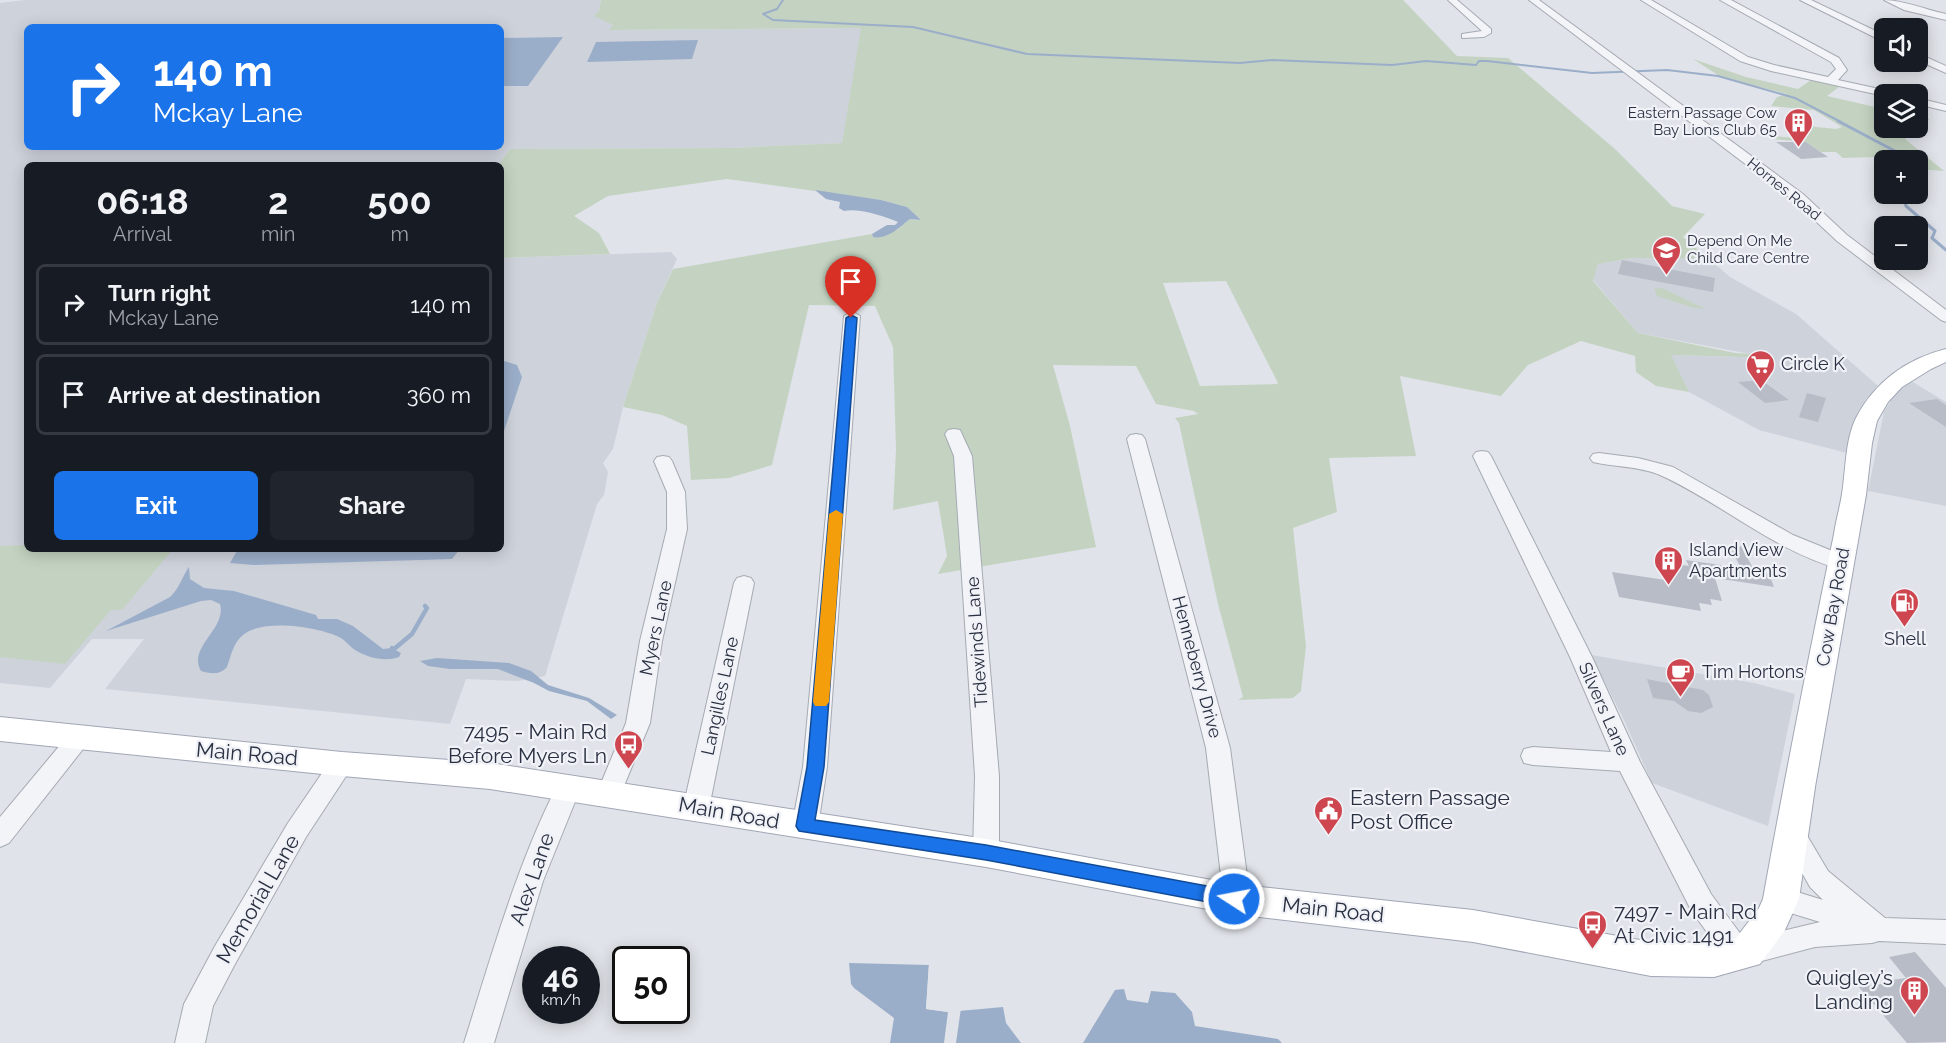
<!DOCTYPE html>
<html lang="en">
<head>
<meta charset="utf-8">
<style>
	body { margin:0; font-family:Raleway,sans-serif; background:#20242c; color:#f1f3f6; height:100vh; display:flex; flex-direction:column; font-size:22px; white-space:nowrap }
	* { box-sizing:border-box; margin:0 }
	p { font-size:20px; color:#9ea1a6 }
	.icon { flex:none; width:33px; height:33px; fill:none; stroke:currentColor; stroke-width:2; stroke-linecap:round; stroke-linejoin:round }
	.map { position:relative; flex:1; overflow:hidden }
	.side { position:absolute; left:24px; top:162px; width:480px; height:390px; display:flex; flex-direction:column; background:#171b24; border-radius:9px; box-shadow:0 3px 15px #0003 }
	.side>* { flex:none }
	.banner { position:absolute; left:24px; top:24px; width:480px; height:126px; border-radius:9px; box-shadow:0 3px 15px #0003; background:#1a73e8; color:#fff; overflow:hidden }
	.controls { position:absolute; left:1874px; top:18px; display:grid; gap:12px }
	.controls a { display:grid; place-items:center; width:54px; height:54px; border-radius:9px; background:#171b24; box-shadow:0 3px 15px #0003; font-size:30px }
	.speed { position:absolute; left:522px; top:946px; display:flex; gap:12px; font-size:30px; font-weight:700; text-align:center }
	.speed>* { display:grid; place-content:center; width:78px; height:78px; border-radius:50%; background:#171b24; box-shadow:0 3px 15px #0003; line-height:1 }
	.speed small { font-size:15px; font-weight:400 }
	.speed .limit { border:3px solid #111; border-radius:9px; background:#fff; color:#111 }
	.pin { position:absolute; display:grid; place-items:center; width:51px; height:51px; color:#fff; margin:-62px -26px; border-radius:50% 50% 50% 0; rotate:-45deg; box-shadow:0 0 6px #0007 }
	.pin .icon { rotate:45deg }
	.me { position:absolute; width:66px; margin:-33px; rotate:281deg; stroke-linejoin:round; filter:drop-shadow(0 0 4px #0008) }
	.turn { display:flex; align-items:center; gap:21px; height:126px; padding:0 30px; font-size:27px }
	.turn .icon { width:78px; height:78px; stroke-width:2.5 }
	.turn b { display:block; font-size:42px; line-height:51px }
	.eta { display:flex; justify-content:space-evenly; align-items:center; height:102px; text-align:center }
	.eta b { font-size:36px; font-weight:700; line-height:42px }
	.button { display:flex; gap:12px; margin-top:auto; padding:12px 30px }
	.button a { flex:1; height:69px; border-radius:9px; background:#1a73e8; color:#fff; font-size:24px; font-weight:700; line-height:69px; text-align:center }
	.button a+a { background:#20242c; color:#f1f3f6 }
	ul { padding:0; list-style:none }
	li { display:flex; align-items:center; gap:18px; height:81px; margin:0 12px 9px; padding:0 18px; border:3px solid #363941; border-radius:9px }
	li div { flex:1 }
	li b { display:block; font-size:22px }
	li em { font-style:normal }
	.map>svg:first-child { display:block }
	.built { fill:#ced2db; fill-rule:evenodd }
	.green { fill:#c4d3c1; fill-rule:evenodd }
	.water { fill:#9baec9 }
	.pier { fill:#e0e3e9 }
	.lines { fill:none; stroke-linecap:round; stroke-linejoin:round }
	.stream-far2 { stroke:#9baec9; stroke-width:2 }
	.stream-far1 { stroke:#9baec9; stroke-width:3 }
	.stream { stroke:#9baec9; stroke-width:4.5 }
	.building { fill:#b7bcc6 }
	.minor-casing { stroke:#a5aab3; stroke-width:2 }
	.major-casing { stroke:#a0a6b5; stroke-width:2 }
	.minor { fill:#f3f4f7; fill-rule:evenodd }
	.major { fill:#fff; fill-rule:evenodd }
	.route { fill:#1a73e8; stroke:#114b97; stroke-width:1.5 }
	.slow { fill:#f59e0b }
	.labels { text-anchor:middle; stroke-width:4.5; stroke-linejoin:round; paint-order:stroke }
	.far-poi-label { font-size:15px; fill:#293041; stroke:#f0f2f7; text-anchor:end }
	.far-street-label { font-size:15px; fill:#293041; stroke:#f0f2f7 }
	.poi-label { font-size:18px; fill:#293041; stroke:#f0f2f7; text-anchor:start }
	.street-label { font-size:18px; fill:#293041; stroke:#f0f2f7 }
	.near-poi-label { font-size:21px; fill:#293041; stroke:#f0f2f7; text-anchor:end }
	.near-street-label { font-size:21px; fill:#293041; stroke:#f0f2f7 }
</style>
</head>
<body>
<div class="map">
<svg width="1946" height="1043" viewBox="0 0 1946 1043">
	<rect width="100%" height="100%" fill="#e0e3e9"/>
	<path class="built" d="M25,0H601L599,11L613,25L610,30L862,28L842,143L731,148L510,149L498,165H27V549H501V258L671,252L677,259L657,303L623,407L613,449L603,463L608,472L604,495L597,504L545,676L518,681L466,679L450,724L105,689L144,639H92L50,688L0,683V3ZM27,27H501V147H27Z
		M1632,258L1709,259L1730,277L1796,314L1885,392L1862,457L1759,430L1689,392L1670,355L1772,358L1638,333L1593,280L1598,264Z
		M1911,381L1946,402V506L1868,491L1884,412L1895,394Z
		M1591,655L1754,683L1795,694L1768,826L1652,783L1625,722Z"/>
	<path class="green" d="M601,0H1403L1457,56L1508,58L1615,149L1672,206L1705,214L1683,237L1709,259L1632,258L1598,264L1593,281L1638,333L1735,353L1755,354L1776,358L1671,355L1689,392L1656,386L1636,372L1635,356L1581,341L1528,365L1501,396L1400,376L1416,456L1329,458L1337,512L1293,528L1306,646L1301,691L1293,698L1238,700L1243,697L1218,604L1179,423L1175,418L1198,414L1194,411L1156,404L1136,366L1053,365L1070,426L1096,547L938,574L947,556L938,501L893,510L896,450L893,347L875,306L809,305L772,465L729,478L691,480L687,426L662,415L623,407L657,303L673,269L872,234L873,237L897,230L910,219L921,220L907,207L881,200L727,179L608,196L574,216L599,233L610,254L501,258V165H498L510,149L731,148L842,143L861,28L609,30L613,25L594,16L599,11ZM1226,281L1278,383L1277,384L1200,386L1163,283Z
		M1693,59L1746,77L1798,89L1811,80L1839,87L1827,96L1884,109V128H1917V117L1930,119L1905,139L1944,171L1917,169V160H1884V163L1876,157L1843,158L1836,152H1821L1806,142L1773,139L1771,136L1796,138L1797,125L1836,129L1842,127L1814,110L1771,106L1777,97L1787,94L1721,77Z
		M1662,288L1706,309L1691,307L1657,296L1654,289Z
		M27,545V549H173L122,610H111L65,664L0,657V546Z"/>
	<path class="water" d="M563,37L528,86H501V38Z
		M698,40L692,59L587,62L596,42Z
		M815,190L881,200L907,207L921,220L910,219C900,227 887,240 873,237L872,234L887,225H895L898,222C884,216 858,208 844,211L839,208L840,202L826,199Z
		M501,360L517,365L522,377L501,440Z
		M238,549H460L452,559L254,565L230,563Z
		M189,567L190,579L204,588L234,591L316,615L318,619H337L353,626L383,649L392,648L401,653L399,657C385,662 368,658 355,650C350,647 346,641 341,638C320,627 263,618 243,635C233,643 231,656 227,667C220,675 211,674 201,671C187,647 227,629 220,604L211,600L201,601L106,631L170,597C179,589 182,577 189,567Z
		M437,658L509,663L531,671L548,685L589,698L617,715L611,719L587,701L549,691L534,683L498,669H450L428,666L420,661Z
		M849,963L929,965L926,1009L948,1012L1003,1007L1006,1023L1021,1043H890L894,1018L854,988L851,984Z
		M1124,989L1127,1000L1148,1003L1151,991L1175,993L1192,1012L1195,1026L1278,1039L1282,1043H1083L1115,990Z"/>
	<path class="pier" d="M929,962L932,965L929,1007L961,1008L956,1043H944L948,1012L926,1009Z"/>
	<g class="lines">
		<path class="stream-far2" d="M783,0L777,9L763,14L773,20L913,27L1027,54L1240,63L1272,60L1392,65L1426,61L1476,65L1479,61H1487L1592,73L1667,70L1718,76L1795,98L1841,122"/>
		<path class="stream-far1" d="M1838,121L1912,160
			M1917,170L1922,175L1923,185L1917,187
			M1910,194H1907L1910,200L1905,202L1906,206L1935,231L1932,238L1946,250"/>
		<path class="stream" d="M392,648L394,649L412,634L427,608L425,606"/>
	</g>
	<path class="building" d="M1776,142H1806L1828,157L1801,159Z
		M1622,260L1715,278L1713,292L1618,274Z
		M1761,380L1789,400L1765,403L1738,382Z
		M1807,393L1826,398L1818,422L1799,417Z
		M1937,399L1946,405V427L1909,403Z
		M1741,546L1754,570L1769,574L1774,587L1715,578L1722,601L1710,599L1712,605L1699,603L1701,611L1619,597L1612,572L1672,581L1667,563L1689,566L1686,560L1741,568L1732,551Z
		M1647,679L1703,690L1709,695L1713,707L1701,713L1688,711L1674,701L1653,698Z
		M1915,952L1946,988V1042L1907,1043L1859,987L1888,983L1885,981L1906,978L1889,957Z"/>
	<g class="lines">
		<defs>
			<path id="minor" d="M1448,0H1457L1491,29V33L1484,37L1462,38V34L1482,31Z
				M1529,0H1539L1803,194L1847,235L1946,310V322L1941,320L1837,241L1793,200Z
				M1641,0H1651L1748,57L1774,65L1828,77L1836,69L1831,62L1720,0H1731L1839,58L1847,70L1838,80L1893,92L1894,94L1884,96L1771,71L1740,61Z
				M1800,0H1811L1884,35V42Z
				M1884,0C1904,0 1926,10 1946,14V20L1904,10Z
				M1917,53L1946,66V73L1917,60Z
				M1917,98L1946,105V111L1917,104Z
				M852,311L860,316L827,767L818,826L814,833L805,836L796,833L792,826L803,767L844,316Z
				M954,429L960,430L972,456L999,776V853L995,861L986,864L977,861L973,853L975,776L954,456L945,434L948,430Z
				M1136,434L1142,435L1145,439L1230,748L1247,876L1248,899L1244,907L1234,911L1224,907L1220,899L1221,876L1206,748L1127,439L1130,435Z
				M1482,451L1488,452L1491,456L1592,657L1640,762L1711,894L1745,940L1820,922L1771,907L1767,899L1771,891L1781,887L1823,900L1810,887L1780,834L1784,827L1793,823L1802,827L1828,871L1885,918L1946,920V944L1879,941L1872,943L1815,947L1739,967L1729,963L1691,910L1620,771L1533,765L1524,763L1521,756L1524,749L1533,747L1611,752L1570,657L1473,456L1476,452Z
				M1599,453L1638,458L1673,467L1793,535L1847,557L1850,562L1847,567L1840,569C1774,551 1722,503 1660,475C1639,466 1615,467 1593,462L1590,458L1593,454Z
				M663,456L669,457L672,461L685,492L687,529L662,641L650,723L621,793L618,800L609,803L600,800L597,793L626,723L640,641L667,529V492L654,461L657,457Z
				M744,576L751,578L754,583L709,808L705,815L696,818L687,815L683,808L734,583L737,578Z
				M79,729L87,732L91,738L87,744L9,843L0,847V817L71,732Z
				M342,755L351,757L354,764L306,837L235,964L213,1006L205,1043H175L184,1004L215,946L288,823L333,757Z
				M569,777L578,780L581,787L543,881L494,1043H464C492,954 517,863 560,780Z"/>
			<path id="major" d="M1946,349V362L1931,369L1902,387L1888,402L1877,421L1872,443L1866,495L1815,787L1799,899L1785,930L1760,964L1714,977L1651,976L1473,942L1234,914L986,867L490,789L342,776L0,741V717L342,752L490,763L986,839L1234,884L1473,910L1651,942L1714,943L1736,938L1759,908L1763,899C1785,777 1809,655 1834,534C1836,520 1840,507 1842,494C1846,469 1845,441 1856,418C1875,382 1906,359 1946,349Z"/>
		</defs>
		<use href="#minor" class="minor-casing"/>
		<use href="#major" class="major-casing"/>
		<use href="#minor" class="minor"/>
		<use href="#major" class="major"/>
	</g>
	<path class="route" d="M851,315L857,318L824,767L815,820L986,845L1234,891L1240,893L1243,899L1240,904L1234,907L986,860L799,831L796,826L807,767L846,318Z"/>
	<path class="slow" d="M836,510L843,514L829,702L826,706H815L813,702L829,514Z"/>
	<defs>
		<symbol id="building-pin" viewBox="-11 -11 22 30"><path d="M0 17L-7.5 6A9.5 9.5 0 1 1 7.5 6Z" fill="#ce464f" stroke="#f0f2f7"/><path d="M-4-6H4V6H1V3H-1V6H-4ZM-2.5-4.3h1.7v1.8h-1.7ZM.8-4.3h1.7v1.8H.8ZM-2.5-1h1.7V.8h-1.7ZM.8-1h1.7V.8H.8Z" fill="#fff"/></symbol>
		<symbol id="school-pin" viewBox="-11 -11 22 30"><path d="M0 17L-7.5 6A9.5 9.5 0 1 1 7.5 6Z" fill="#ce464f" stroke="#f0f2f7"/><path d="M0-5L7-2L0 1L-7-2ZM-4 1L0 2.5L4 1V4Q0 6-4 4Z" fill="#fff"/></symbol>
		<symbol id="supermarket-pin" viewBox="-11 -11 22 30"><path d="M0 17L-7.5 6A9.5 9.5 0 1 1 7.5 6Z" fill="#ce464f" stroke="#f0f2f7"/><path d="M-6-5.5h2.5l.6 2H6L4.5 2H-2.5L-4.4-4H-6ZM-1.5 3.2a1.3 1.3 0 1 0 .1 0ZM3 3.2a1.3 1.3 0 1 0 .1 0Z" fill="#fff"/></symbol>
		<symbol id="fuel-pin" viewBox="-11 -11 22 30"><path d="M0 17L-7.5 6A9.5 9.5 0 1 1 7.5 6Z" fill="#ce464f" stroke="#f0f2f7"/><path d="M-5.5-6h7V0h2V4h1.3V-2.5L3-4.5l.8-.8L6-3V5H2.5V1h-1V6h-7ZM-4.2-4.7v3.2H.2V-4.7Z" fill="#fff"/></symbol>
		<symbol id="cafe-pin" viewBox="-11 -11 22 30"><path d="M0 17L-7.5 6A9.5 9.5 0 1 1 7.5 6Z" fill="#ce464f" stroke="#f0f2f7"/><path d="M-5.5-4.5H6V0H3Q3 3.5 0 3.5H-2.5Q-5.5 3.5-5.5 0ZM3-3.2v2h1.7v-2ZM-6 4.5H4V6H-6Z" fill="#fff"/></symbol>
		<symbol id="bus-pin" viewBox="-11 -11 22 30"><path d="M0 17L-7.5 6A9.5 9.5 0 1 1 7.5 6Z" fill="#ce464f" stroke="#f0f2f7"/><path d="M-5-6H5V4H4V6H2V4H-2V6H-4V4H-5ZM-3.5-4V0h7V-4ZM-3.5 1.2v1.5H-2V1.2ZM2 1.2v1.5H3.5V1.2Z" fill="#fff"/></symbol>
		<symbol id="civic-pin" viewBox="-11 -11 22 30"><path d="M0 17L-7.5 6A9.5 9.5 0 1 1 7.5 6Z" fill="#ce464f" stroke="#f0f2f7"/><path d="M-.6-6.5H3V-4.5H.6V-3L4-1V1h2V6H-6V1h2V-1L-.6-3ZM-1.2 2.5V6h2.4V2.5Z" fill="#fff"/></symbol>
	</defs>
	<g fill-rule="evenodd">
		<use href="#building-pin" x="1782" y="106" width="33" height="45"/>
		<use href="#school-pin" x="1650" y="234" width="33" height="45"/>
		<use href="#supermarket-pin" x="1744" y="348" width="33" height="45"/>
		<use href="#building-pin" x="1652" y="544" width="33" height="45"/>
		<use href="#fuel-pin" x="1888" y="586" width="33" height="45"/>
		<use href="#cafe-pin" x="1664" y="656" width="33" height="45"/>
		<use href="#bus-pin" x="612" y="728" width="33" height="45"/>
		<use href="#civic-pin" x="1312" y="794" width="33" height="45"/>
		<use href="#bus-pin" x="1576" y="908" width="33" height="45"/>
		<use href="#building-pin" x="1898" y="974" width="33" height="45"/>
	</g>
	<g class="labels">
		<g class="far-poi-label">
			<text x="1777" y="118">Eastern Passage Cow<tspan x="1777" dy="17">Bay Lions Club 65</tspan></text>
			<text x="1687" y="246" text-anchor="start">Depend On Me<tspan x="1687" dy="17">Child Care Centre</tspan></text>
		</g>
		<g class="far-street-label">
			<text transform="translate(1784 189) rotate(39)" y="5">Hornes Road</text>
		</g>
		<g class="poi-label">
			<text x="1781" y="370">Circle K</text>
			<text x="1689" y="556">Island View<tspan x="1689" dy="21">Apartments</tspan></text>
			<text x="1905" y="645" text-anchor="middle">Shell</text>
			<text x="1702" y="678">Tim Hortons</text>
		</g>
		<g class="street-label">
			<text transform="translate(1833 607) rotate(-80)" y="6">Cow Bay Road</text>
			<text transform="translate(656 628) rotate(-78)" y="6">Myers Lane</text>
			<text transform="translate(977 642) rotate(-94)" y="6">Tidewinds Lane</text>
			<text transform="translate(1197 667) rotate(75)" y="6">Henneberry Drive</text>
			<text transform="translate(720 696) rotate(-78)" y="6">Langilles Lane</text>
			<text transform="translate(1604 709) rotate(66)" y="6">Silvers Lane</text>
		</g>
		<g class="near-poi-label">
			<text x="607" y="739">7495 - Main Rd<tspan x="607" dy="24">Before Myers Ln</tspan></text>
			<text x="1350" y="805" text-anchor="start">Eastern Passage<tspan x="1350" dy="24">Post Office</tspan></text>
			<text x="1614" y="919" text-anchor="start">7497 - Main Rd<tspan x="1614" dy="24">At Civic 1491</tspan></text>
			<text x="1893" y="985">Quigley’s<tspan x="1893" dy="24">Landing</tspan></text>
		</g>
		<g class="near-street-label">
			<text transform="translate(247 754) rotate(5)" y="7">Main Road</text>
			<text transform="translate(729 813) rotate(10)" y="7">Main Road</text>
			<text transform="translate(532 879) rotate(-71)" y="7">Alex Lane</text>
			<text transform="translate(258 899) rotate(-60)" y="7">Memorial Lane</text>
			<text transform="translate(1333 910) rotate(6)" y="7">Main Road</text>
		</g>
	</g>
</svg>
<div class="controls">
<a><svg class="icon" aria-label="sound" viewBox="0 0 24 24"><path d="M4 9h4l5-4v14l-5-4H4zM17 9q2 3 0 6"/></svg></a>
<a><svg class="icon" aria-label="layers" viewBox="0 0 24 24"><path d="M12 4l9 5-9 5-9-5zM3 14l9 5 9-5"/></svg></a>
<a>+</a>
<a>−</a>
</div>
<div class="speed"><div>46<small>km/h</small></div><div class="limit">50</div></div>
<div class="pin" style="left:851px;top:318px;background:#d93025"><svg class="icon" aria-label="arrive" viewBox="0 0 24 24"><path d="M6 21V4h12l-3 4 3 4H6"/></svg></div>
<svg class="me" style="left:1234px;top:899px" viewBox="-20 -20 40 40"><circle r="17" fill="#1a73e8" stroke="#fff" stroke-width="3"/><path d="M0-11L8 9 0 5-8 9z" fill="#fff"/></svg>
<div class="banner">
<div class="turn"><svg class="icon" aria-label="right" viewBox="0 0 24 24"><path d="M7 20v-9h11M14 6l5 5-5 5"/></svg><div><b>140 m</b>Mckay Lane</div></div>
</div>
<section class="side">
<div class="eta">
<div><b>06:18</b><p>Arrival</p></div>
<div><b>2</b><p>min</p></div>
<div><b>500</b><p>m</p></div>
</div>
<ul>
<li><svg class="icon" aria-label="right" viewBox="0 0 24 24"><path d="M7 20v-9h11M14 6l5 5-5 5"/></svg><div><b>Turn right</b><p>Mckay Lane</p></div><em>140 m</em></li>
<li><svg class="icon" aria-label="arrive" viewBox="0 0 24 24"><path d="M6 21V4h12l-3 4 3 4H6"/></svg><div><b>Arrive at destination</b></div><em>360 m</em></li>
</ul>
<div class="button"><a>Exit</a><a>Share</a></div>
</section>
</div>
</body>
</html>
